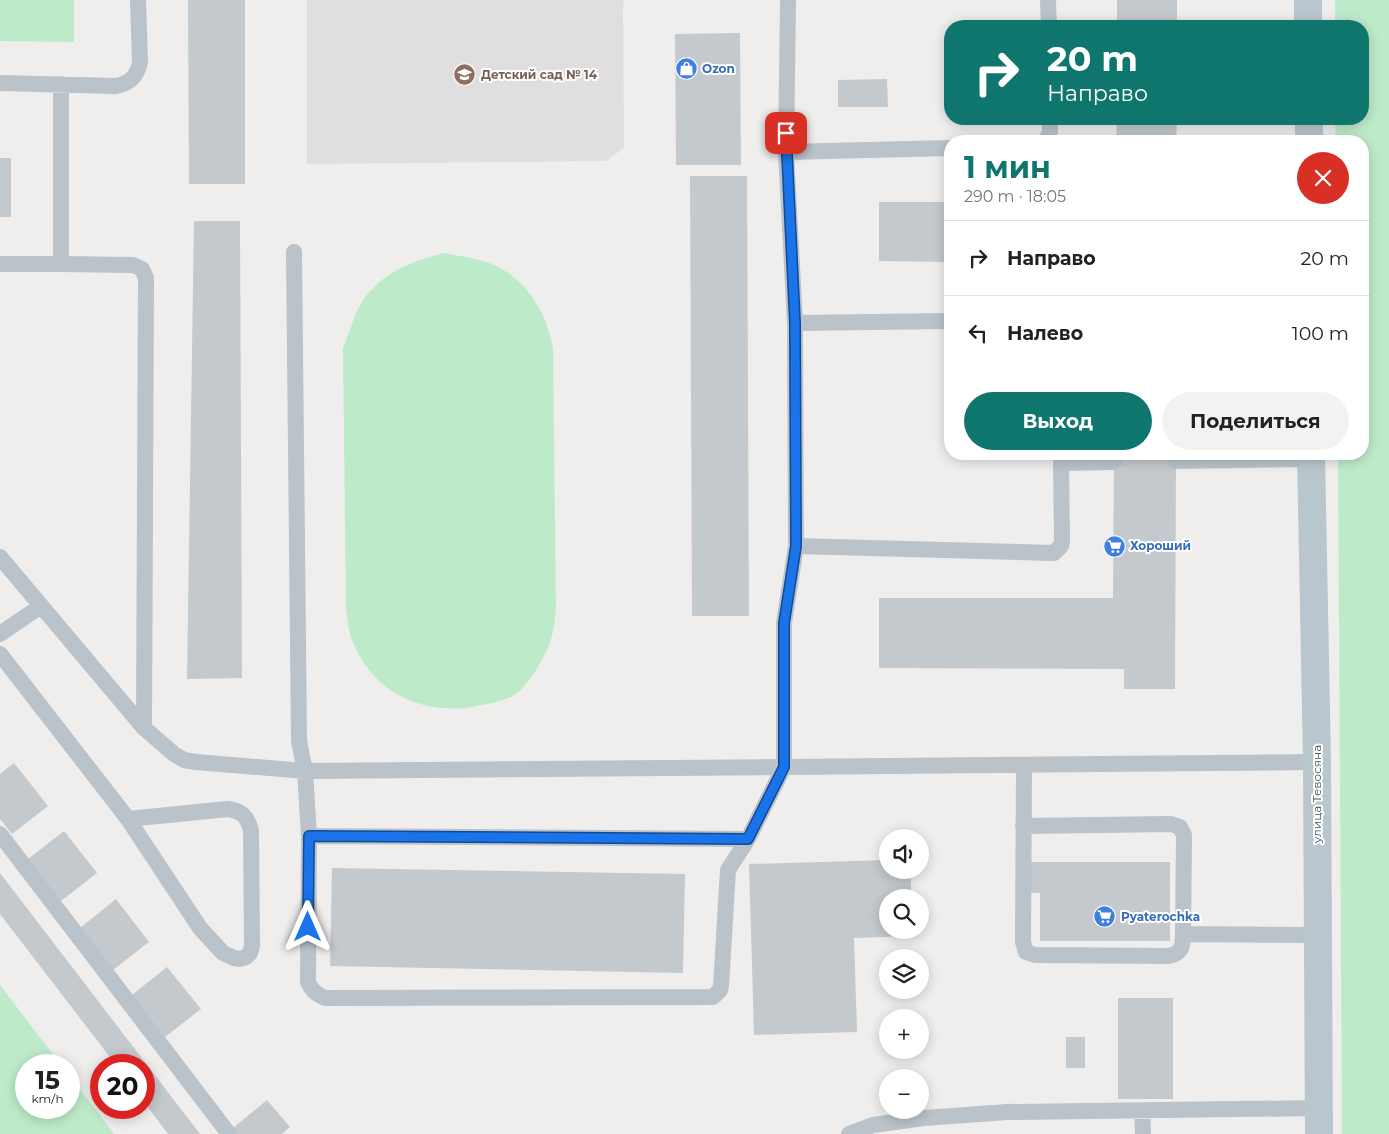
<!DOCTYPE html>
<html lang="ru">
<head>
<meta charset="utf-8">
<style>
	body { margin:0; font-family:Montserrat,sans-serif; background:#f2f2f2; color:#202124; height:100vh; display:flex; flex-direction:column; font-size:19px; white-space:nowrap }
	* { box-sizing:border-box; margin:0 }
	p { font-size:16px; color:#757577 }
	.icon { flex:none; width:28px; height:28px; fill:none; stroke:currentColor; stroke-width:2; stroke-linecap:round; stroke-linejoin:round }
	.map { position:relative; flex:1; overflow:hidden }
	.details { position:absolute; left:944px; top:135px; width:425px; height:325px; display:flex; flex-direction:column; background:#fff; border-radius:20px; box-shadow:0 2px 12px #0003 }
	.details>* { flex:none }
	.hud { position:absolute; left:944px; top:20px; width:425px; height:105px; border-radius:20px; box-shadow:0 2px 12px #0003; background:#0f766e; color:#fff; overflow:hidden }
	.tools { position:absolute; left:879px; top:829px; display:grid; gap:10px }
	.tools a { display:grid; place-items:center; width:50px; height:50px; border-radius:50%; background:#fff; box-shadow:0 2px 12px #0003; font-size:25px }
	.speed { position:absolute; left:15px; top:1054px; display:flex; gap:10px; font-size:25px; font-weight:700; text-align:center }
	.speed>* { display:grid; place-content:center; width:65px; height:65px; border-radius:50%; background:#fff; box-shadow:0 2px 12px #0003; line-height:1 }
	.speed small { font-size:12px; font-weight:400 }
	.speed .limit { border:8px solid #d22; background:#fff; color:#111 }
	.pin { position:absolute; display:grid; place-items:center; width:42px; height:42px; color:#fff; margin:-21px; border-radius:10px; box-shadow:0 2px 8px #0006 }
	.me { position:absolute; width:55px; margin:-28px; rotate:0deg; stroke-linejoin:round; filter:drop-shadow(0 0 4px #0008) }
	.turn { display:flex; align-items:center; gap:18px; height:105px; padding:0 20px; font-size:22px }
	.turn .icon { width:65px; height:65px; stroke-width:2.5 }
	.turn b { display:block; font-size:35px; line-height:42px }
	.round { display:grid; place-items:center; flex:none; width:52px; height:52px; border-radius:26px; background:#f2f2f2 }
	.head { display:flex; align-items:center; justify-content:space-between; height:85px; padding:0 20px }
	h1 { font-size:30px; font-weight:700; line-height:38px; color:#0f766e }
	.primary-button { display:flex; gap:10px; margin-top:auto; padding:10px 20px }
	.primary-button a { flex:1; height:58px; border-radius:30px; background:#0f766e; color:#fff; font-size:20px; font-weight:700; line-height:58px; text-align:center }
	.primary-button a+a { background:#f2f2f2; color:#202124 }
	ul { padding:0; list-style:none }
	li { display:flex; align-items:center; gap:15px; height:75px; padding:0 20px; border-top:1px solid #e0e0e0 }
	li div { flex:1 }
	li b { display:block; font-size:19px }
	li em { font-style:normal }
	.map>svg:first-child { display:block }
	.education { fill:#e1dedf }
	.green { fill:#bdebc9 }
	.building { fill:#c4c9cd }
	.lines { fill:none; stroke-linecap:round; stroke-linejoin:round }
	.service { stroke:#b9c3c9; stroke-width:16 }
	.secondary { stroke:#bac6ce; stroke-width:28 }
	.route-casing { stroke:#114b97; stroke-width:12 }
	.route { stroke:#1a73e8; stroke-width:9 }
	.labels { text-anchor:middle; stroke-width:4; stroke-linejoin:round; paint-order:stroke }
	.shop-label { font-size:12px; font-weight:bold; fill:#366cbe; stroke:#fff; text-anchor:start }
	.education-label { font-size:12px; font-weight:bold; fill:#785e54; stroke:#fff; text-anchor:start }
	.street-label { font-size:12px; fill:#465359; stroke:#fff }
</style>
</head>
<body>
<div class="map">
<svg width="1389" height="1134" viewBox="0 0 1389 1134">
	<rect width="100%" height="100%" fill="#f0eded"/>
	<path class="education" d="M307,0H625L623,2L624,148L606,161L307,164Z"/>
	<path class="green" d="M0,0H74V42L0,41Z
		M1335,0H1389V1134H1342L1338,454H1362V141H1336L1335,119H1362V26H1335Z
		M444,253C457,256 470,257 483,261C523,273 546,309 553,348L556,609C555,618 554,627 552,636C548,652 530,684 516,694C504,702 486,704 472,707C419,715 372,691 352,640C348,631 348,620 346,610L343,348C348,336 352,323 357,311C373,276 409,262 444,253Z
		M0,985L61,1065H26V1108H69V1075L114,1134H0Z"/>
	<path class="building" d="M188,0H245V184H189Z
		M1117,0H1177V26H1117Z
		M740,33L741,165H676L675,34Z
		M887,79L888,107H838V80Z
		M1117,119H1177L1176,141H1116Z
		M0,158H11V217H0Z
		M690,176H747L749,616H692Z
		M879,202H950V262L879,261Z
		M194,221H240L242,678L187,679Z
		M1114,454H1176L1175,689H1124V669L879,668V598H1113Z
		M14,763L48,806L12,834L0,819V774Z
		M64,831L97,873L61,901L28,859Z
		M888,860V870H911V898H888V930H912L913,936L854,938L857,1032L754,1035L749,864Z
		M1028,862H1170V941H1040V893H1028Z
		M332,868L685,874L683,973L330,966Z
		M0,873L200,1134H168L144,1102V1065H116L0,914Z
		M116,899L149,942L113,970L80,928Z
		M167,967L201,1009L165,1037L132,995Z
		M1118,998H1173V1099H1118Z
		M1066,1037H1085V1068H1066Z
		M267,1100L290,1127L282,1134H236L232,1129Z"/>
	<g class="lines">
		<path class="service" d="M788,0L786,152L795,323L796,546L784,623V767L1317,762
			M1048,0L1049,26
			M0,83L116,86C130,83 137,77 140,62L138,0
			M1046,141L1050,132V119
			M786,152L950,148
			M0,264H61V84
			M61,264L133,265L142,269L146,278L144,728
			M795,323L950,321
			M1176,461L1311,459
			M796,546L1054,553L1061,546L1062,541L1061,463L1114,462
			M0,557L144,728L174,754L184,760L196,762L305,771L784,767L748,839L309,836L305,771L299,741L294,252
			M0,634L41,606
			M0,654L128,819L200,928L223,953L234,958L240,959L246,957L250,953L252,946L251,831C248,817 242,811 228,809L128,819
			M1023,826L1171,824L1180,827L1184,835L1183,934C1183,946 1182,954 1168,956L1035,955L1026,952L1023,942L1024,765
			M0,834L229,1134
			M309,836L308,982C312,991 316,994 325,998L713,997L720,990L721,986L728,870L748,839
			M1183,934L1317,935
			M1142,1111L1143,1134
			M849,1134L873,1125L924,1118L1007,1112L1319,1108"/>
		<path class="secondary" d="M1308,0V26
			M1309,119V141
			M1311,454L1317,762L1319,1134"/>
	</g>
	<g class="lines">
		<defs>
			<path id="route" d="M308,927L309,836L748,839L784,767V623L796,546L795,323L786,133"/>
		</defs>
		<use href="#route" class="route-casing"/>
		<use href="#route" class="route"/>
	</g>
	<defs>
		<symbol id="shop-disc" viewBox="-11 -11 22 22"><circle r="9.5" fill="#3f7fe0" stroke="#fff"/><path d="M-5-2.5h2.3a2.7 3.5 0 0 1 5.4 0H5L5.5 6h-11ZM-1.5-2.5h3a1.5 2.3 0 0 0-3 0Z" fill="#fff"/></symbol>
		<symbol id="school-disc" viewBox="-11 -11 22 22"><circle r="9.5" fill="#8d6e63" stroke="#fff"/><path d="M0-5L7-2L0 1L-7-2ZM-4 1L0 2.5L4 1V4Q0 6-4 4Z" fill="#fff"/></symbol>
		<symbol id="supermarket-disc" viewBox="-11 -11 22 22"><circle r="9.5" fill="#3f7fe0" stroke="#fff"/><path d="M-6-5.5h2.5l.6 2H6L4.5 2H-2.5L-4.4-4H-6ZM-1.5 3.2a1.3 1.3 0 1 0 .1 0ZM3 3.2a1.3 1.3 0 1 0 .1 0Z" fill="#fff"/></symbol>
	</defs>
	<g fill-rule="evenodd">
		<use href="#shop-disc" x="674" y="56" width="25" height="25"/>
		<use href="#school-disc" x="452" y="62" width="25" height="25"/>
		<use href="#supermarket-disc" x="1102" y="534" width="25" height="25"/>
		<use href="#supermarket-disc" x="1092" y="904" width="25" height="25"/>
	</g>
	<g class="labels">
		<g class="shop-label">
			<text x="702" y="73">Ozon</text>
			<text x="1130" y="550">Хороший</text>
			<text x="1121" y="921">Pyaterochka</text>
		</g>
		<g class="education-label">
			<text x="481" y="79">Детский сад № 14</text>
		</g>
		<g class="street-label">
			<text transform="translate(1317 794) rotate(-90)" y="4">улица Тевосяна</text>
		</g>
	</g>
</svg>
<div class="tools">
<a><svg class="icon" aria-label="sound" viewBox="0 0 24 24"><path d="M4 9h4l5-4v14l-5-4H4zM17 9q2 3 0 6"/></svg></a>
<a><svg class="icon" aria-label="search" viewBox="0 0 24 24"><circle cx="10" cy="10" r="6"/><path d="M15 15l6 6"/></svg></a>
<a><svg class="icon" aria-label="layers" viewBox="0 0 24 24"><path d="M12 4l9 5-9 5-9-5zM3 14l9 5 9-5"/></svg></a>
<a>+</a>
<a>−</a>
</div>
<div class="speed"><div>15<small>km/h</small></div><div class="limit">20</div></div>
<div class="pin" style="left:786px;top:133px;background:#d93025"><svg class="icon" aria-label="arrive" viewBox="0 0 24 24"><path d="M6 21V4h12l-3 4 3 4H6"/></svg></div>
<svg class="me" style="left:308px;top:927px" viewBox="-20 -20 40 40"><path d="M0-17L14 15 0 8-14 15z" fill="#1a73e8" stroke="#fff" stroke-width="4"/></svg>
<div class="hud">
<div class="turn"><svg class="icon" aria-label="right" viewBox="0 0 24 24"><path d="M7 20v-9h11M14 6l5 5-5 5"/></svg><div><b>20 m</b>Направо</div></div>
</div>
<section class="details">
<div class="head"><div><h1>1 мин</h1><p>290 m · 18:05</p></div><a class="round" style="background:#d93025;color:#fff"><svg class="icon" aria-label="close" viewBox="0 0 24 24"><path d="M6 6l12 12M18 6L6 18"/></svg></a></div>
<ul>
<li><svg class="icon" aria-label="right" viewBox="0 0 24 24"><path d="M7 20v-9h11M14 6l5 5-5 5"/></svg><div><b>Направо</b></div><em>20 m</em></li>
<li><svg class="icon" aria-label="left" viewBox="0 0 24 24"><path d="M17 20v-9H6M10 6l-5 5 5 5"/></svg><div><b>Налево</b></div><em>100 m</em></li>
</ul>
<div class="primary-button"><a>Выход</a><a>Поделиться</a></div>
</section>
</div>
</body>
</html>
